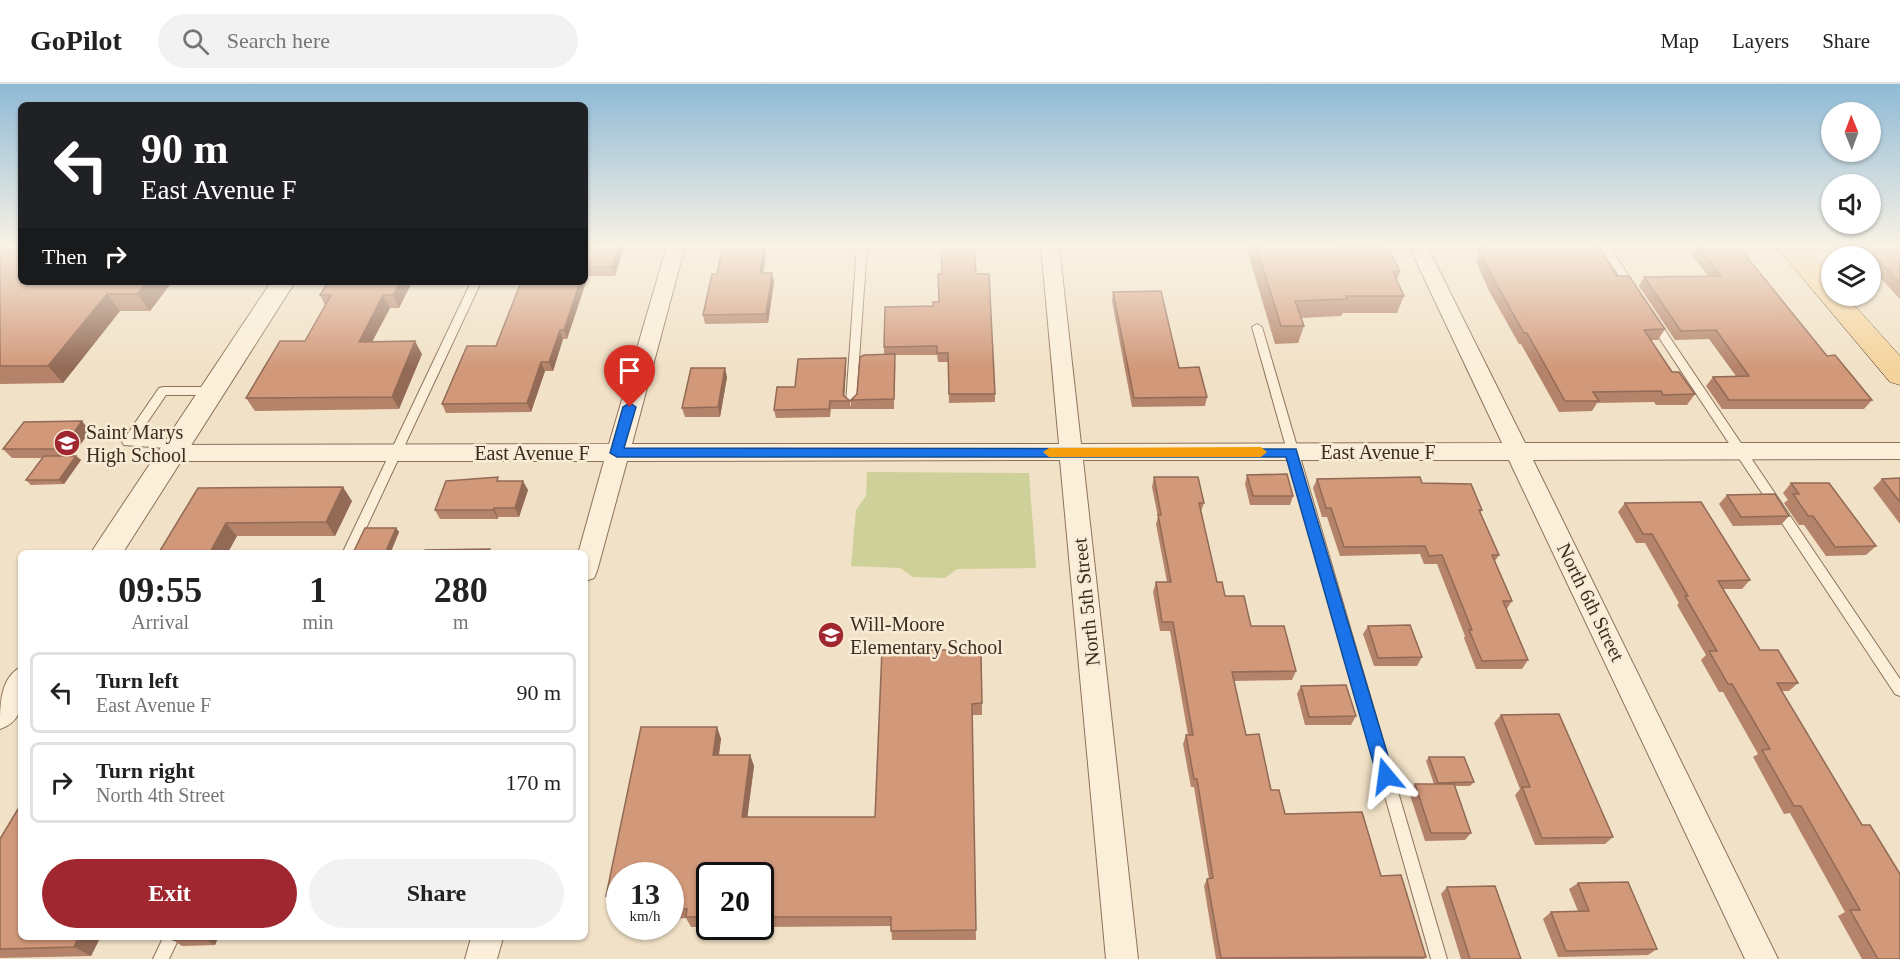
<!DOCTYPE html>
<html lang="en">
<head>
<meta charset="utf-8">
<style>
	body { margin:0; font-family:Georgia,serif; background:#f2f2f2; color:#222; height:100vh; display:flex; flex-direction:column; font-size:22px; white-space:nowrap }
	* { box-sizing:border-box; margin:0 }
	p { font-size:20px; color:#767676 }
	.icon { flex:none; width:33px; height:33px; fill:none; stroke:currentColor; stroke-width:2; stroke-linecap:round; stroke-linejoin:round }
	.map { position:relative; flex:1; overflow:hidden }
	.sheet { position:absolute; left:18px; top:466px; width:570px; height:390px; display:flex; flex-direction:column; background:#fff; border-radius:9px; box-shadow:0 2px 4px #0004 }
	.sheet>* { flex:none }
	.banner { position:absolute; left:18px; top:18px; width:570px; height:183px; border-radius:9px; box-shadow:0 2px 4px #0004; background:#202124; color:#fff; overflow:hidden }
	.needle { width:39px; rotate:359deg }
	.tools { position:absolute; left:1821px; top:18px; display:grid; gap:12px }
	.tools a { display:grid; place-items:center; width:60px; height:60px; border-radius:50%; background:#fff; box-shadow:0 2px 4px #0004; font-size:30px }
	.speed { position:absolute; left:606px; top:778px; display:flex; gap:12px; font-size:30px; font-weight:700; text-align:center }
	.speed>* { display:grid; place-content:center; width:78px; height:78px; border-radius:50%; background:#fff; box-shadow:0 2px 4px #0004; line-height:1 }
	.speed small { font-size:15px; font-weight:400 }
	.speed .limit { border:3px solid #111; border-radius:9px; background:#fff; color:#111 }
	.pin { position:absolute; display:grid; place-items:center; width:51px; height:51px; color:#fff; margin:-62px -26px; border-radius:50% 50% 50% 0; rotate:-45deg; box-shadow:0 0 6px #0007 }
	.pin .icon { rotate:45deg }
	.me { position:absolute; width:66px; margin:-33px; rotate:344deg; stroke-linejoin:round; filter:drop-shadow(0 0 4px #0008) }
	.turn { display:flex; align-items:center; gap:21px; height:126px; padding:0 24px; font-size:27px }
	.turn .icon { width:78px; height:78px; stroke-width:2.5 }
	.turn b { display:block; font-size:42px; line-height:51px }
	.then { display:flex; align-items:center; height:57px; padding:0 24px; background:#0003; gap:12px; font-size:22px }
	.eta { display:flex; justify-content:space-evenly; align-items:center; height:102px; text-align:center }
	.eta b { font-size:36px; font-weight:800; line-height:42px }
	.cta { display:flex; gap:12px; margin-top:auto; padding:12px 24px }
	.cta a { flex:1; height:69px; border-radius:36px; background:#a02630; color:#fff; font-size:24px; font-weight:800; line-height:69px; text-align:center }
	.cta a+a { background:#f2f2f2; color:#222 }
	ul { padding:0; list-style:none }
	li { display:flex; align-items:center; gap:18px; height:81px; margin:0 12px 9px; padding:0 12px; border:3px solid #e0e0e0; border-radius:9px }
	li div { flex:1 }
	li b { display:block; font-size:22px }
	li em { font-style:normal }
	header { display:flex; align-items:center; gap:36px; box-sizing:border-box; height:84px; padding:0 30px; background:#fff; border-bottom:2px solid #e0e0e0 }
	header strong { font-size:28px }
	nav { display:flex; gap:33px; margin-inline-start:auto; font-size:21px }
	.search { width:420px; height:54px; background:#f2f2f2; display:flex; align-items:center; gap:15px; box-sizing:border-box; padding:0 21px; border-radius:33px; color:#767676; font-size:22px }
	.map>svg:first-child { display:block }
	.green { fill:#cdd098 }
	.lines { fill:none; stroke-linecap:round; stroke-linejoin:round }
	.service-casing { stroke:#8d725a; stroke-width:2 }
	.minor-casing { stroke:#8d725a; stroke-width:2 }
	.tertiary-casing { stroke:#8d725a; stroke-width:2 }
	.primary-casing { stroke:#5b402e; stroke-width:1 }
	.service { fill:#fbefda; fill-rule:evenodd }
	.minor { fill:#fbefda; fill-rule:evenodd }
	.tertiary { fill:#fbefda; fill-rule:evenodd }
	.primary { fill:#f5d39c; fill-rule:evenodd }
	.wall { fill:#b48369 }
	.shaded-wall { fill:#926a55 }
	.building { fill:#d1987a; stroke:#926a55; stroke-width:1.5 }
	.route { fill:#1a73e8; stroke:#114b97; stroke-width:1.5 }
	.slow { fill:#f59e0b }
	.labels { text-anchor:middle; stroke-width:5; stroke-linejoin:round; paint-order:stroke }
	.poi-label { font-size:20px; fill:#3d2b1f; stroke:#f8ecd6; text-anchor:start }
	.street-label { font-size:20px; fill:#3d2b1f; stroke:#f8ecd6 }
</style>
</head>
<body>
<header>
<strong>GoPilot</strong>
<div class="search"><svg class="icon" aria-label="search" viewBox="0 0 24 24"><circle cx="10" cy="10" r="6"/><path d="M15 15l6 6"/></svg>Search here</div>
<nav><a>Map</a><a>Layers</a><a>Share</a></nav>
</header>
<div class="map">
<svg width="1900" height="875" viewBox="0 0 1900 875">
	<rect width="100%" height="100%" fill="#f1e1c6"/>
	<path class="green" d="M867,388L1029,389L1036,484L957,485L945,494L913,493L900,484L851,482L856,426L866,412Z"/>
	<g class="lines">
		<defs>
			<path id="service" d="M857,162H867L856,319L851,323L846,319Z
				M1599,162H1609L1636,203L1634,205H1628Z
				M471,198H481L354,470H342Z
				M1654,235L1658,236L1900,595V612L1895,610L1650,240L1649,238Z
				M1257,240L1262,243L1447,875H1431L1252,243Z
				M163,303H212L217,307L212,311H166L136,355L176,358L182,362L180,365L124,361L122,358L124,355L159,304Z
				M163,854H179L169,875H153Z"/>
			<path id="minor" d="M667,162H685L632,360H1059L1041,162H1059L1081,360L1502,359L1409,162H1427L1525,359H1900V375L1533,376L1778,875H1745L1509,376H1083L1138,875H1106L1060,376L627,377L597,487L594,494L585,497V470H578L604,377H171L163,375L160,369L163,363L171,361L609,360Z
				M471,854H503L497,875H465Z"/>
			<path id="tertiary" d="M271,198H295L122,470H90Z
				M21,583C21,609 29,635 0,645C0,620 0,594 21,583Z"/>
			<path id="primary" d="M1776,162H1803L1832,194V212H1846L1900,272V301L1890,298Z"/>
		</defs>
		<use href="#service" class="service-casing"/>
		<use href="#minor" class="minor-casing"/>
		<use href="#tertiary" class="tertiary-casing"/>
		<use href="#primary" class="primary-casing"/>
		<use href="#service" class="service"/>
		<use href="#minor" class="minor"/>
		<use href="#tertiary" class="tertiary"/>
		<use href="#primary" class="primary"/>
	</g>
	<path class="wall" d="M0,162L21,198H172L150,227H120L63,299L0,300Z
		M585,162H624L615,192H588L567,255H563L553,287H545L531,328L446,329L442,320L496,262Z
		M1246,162H1384L1400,188L1397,196L1404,212L1397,229H1343L1341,232L1301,234L1304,242L1298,259L1275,260Z
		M1474,162H1598L1617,192L1665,245L1658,256H1651L1672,288L1695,310L1687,321H1656L1654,318L1597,319L1592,327L1559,328L1521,260H1519L1488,205L1476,177L1479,170Z
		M1692,162H1738L1827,272L1872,316L1864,325H1722L1706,302L1713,293L1736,292L1709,255L1675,256L1639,202L1644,193L1708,192L1692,171L1695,166Z
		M1851,162H1900V215L1870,183V172H1861Z
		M763,189H772L774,198L768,239L705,240L703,231Z
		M976,190L995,310V318L949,319L948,278H938L937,271H895L894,325H851V316L857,310L884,270V263L933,222Z
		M412,198L399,224H390L372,258L422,270L399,325L255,327L246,314L305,257L325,221L320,211Z
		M1113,208L1179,284L1207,313L1205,322L1132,323L1112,217Z
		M846,274V282L844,312L850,317L851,325H831L830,333L776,334L774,326Z
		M727,293L720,333H685L682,324Z
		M90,347L72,372H76L81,376L64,400L31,401L26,396L42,374H12L3,365Z
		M1247,391L1293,412L1290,421H1250L1245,400Z
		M1154,393L1204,419L1201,427L1217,498L1225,512L1251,542L1296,587L1292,596L1234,597L1246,651L1271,706L1285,730L1381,792L1426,873L1424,875H1216L1204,802L1207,795H1209L1194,703H1191L1183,660L1186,651H1188L1170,547H1160L1153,508L1156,498H1167L1156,440L1158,433L1152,403Z
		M1900,394V440L1873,404L1882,395Z
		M1317,395L1422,399L1482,426L1480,429L1499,471L1495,477L1512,517L1506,526L1528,576L1522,585H1476L1464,554L1465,552L1437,480H1424L1420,470L1340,472L1327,433H1322L1313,404Z
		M500,397L528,406L519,433H498V435H440L435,426Z
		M1791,399L1876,462L1866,471L1826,472L1804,441H1799L1784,419L1788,416L1783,409Z
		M198,404L352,417L335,452H237L227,470H158Z
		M1727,411L1789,432L1781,441L1733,442L1719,420Z
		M1625,419L1750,496L1742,505H1723L1760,566L1798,599L1789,607H1782L1900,875H1862L1838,832L1845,828L1790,729L1784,730L1753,673L1758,670L1723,608H1719L1701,576L1706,571L1677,521L1679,519L1645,459H1636L1618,428Z
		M396,444L399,448L390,470H356L354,467Z
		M1368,542L1422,573L1417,582H1374L1363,550Z
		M970,570L982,619V631H972L976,856H892L891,842L760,843V792H710V843H691L686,834L670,835V792H620V822H613L606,812L717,643L721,655L719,671H750L754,682L747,733H875Z
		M1301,602L1356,632L1351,641H1305L1297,610Z
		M1501,631L1613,753L1605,760L1535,761L1515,711L1520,705L1494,639Z
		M1429,673L1474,698L1470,702H1455L1471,749L1465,756L1425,757L1409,708L1415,700H1434L1426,677Z
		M0,755L21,854H100L91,872L0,874Z
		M1578,799L1657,865L1648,871L1558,873L1543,835L1551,828L1578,827L1569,805Z
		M1447,803L1521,875H1461L1441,810Z
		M218,854L215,861L182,862L173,856Z"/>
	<path class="shaded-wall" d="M619,162H624L615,192L612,183Z
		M764,162H767L762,198L760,189Z
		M585,183L588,192L567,255L564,246L580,198H585Z
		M772,189L774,198L768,239L766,230Z
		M147,198H172L150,227L137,210Z
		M400,198H412L399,224L393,211Z
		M107,210L120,227L63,299L48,282Z
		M383,211L390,224L365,271L359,258Z
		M560,246L563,255L553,287L549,278Z
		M415,257L422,270L399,325L392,313Z
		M846,274V282L844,319L843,311Z
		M541,278L545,287L531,328L527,319Z
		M725,284L727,293L720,333L718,323Z
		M82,337L90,347L71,374L62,365Z
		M76,372L81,376L64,400L59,396Z
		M523,397L528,406L519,433L515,424Z
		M343,403L352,417L335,452L326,438Z
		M494,424L498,433V435L493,426Z
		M226,439L237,452L227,470H209Z
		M396,444L399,448L390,470H388L386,467Z
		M717,643L721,655L717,682L713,671Z
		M750,671L754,682L746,744L742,733Z
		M78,854H100L91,872L74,863Z
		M207,854H218L215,861L206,856Z"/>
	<path class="building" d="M0,162H21V198H147L137,210H107L48,282H0Z
		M585,162H619L612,183H585Z
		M723,162H764L760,189H772L766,230L703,231L712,190H717Z
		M941,162H974L976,190H989L995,310H949L948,269H937V262L884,263L885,223L933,222V218H939L938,190H942Z
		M1256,162L1388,163L1400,188H1393L1404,212H1346L1347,215L1295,217L1304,242H1281Z
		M1485,162H1598L1617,192H1629L1665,245L1644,246L1672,288H1679L1695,310L1663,311L1661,307L1593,308L1599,317H1565L1527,249H1524L1493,194L1480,167H1487Z
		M1698,162H1738L1827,272L1835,271L1872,316H1729L1713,293L1749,292L1716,246L1681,247L1644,193L1721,192Z
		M1865,162H1900V199Z
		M328,198H400L393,211H383L359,258L415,257L392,313L246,314L280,257H305L331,211H320Z
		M521,198H580L564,246H560L549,278H541L527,319L442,320L467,262H496Z
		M1161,207L1179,284L1199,283L1207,313L1134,314L1113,208Z
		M895,270L894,315L851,316L857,310L860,273L864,271Z
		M846,274L843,311L850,317H830L829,325L774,326L777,303H795L798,275Z
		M691,284H725L718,323L682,324Z
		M82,337L62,365H3L24,338Z
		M44,372H76L59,396H26Z
		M1287,390L1293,412H1253L1247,391Z
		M498,393L497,397H523L515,424H494L493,426H435L446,397Z
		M1154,393H1198L1204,419H1199L1217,498H1222L1225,512H1244L1251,542H1284L1296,587L1232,588L1246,651L1259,650L1271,706H1279L1285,730L1362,728L1381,792L1401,791L1426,873L1221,874L1207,795L1213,794L1197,695H1194L1186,651H1193L1173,538H1162L1156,498H1171L1158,431H1161Z
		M1420,393L1422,399L1471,400L1482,426H1479L1499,471H1492L1512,517H1503L1528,576L1482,577L1469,546H1472L1442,471L1429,472L1425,462L1344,463L1331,424H1326L1317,395Z
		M1900,394V418L1882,395Z
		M1791,399H1829L1876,462L1835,463L1813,432H1808L1793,410H1799Z
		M343,403L326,438L226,439L209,470H158L198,404Z
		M1775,410L1789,432L1741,433L1727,411Z
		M1701,418L1750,496L1718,497L1760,566H1778L1798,599H1777L1862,741H1870L1900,790V875H1878L1850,826H1860L1801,722H1794L1762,666L1770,665L1732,600H1728L1709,567H1717L1685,512H1688L1652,450H1643L1625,419Z
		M365,444H396L386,467H354Z
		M490,465L488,470H423L425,466Z
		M1410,541L1422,573L1378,574L1368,542Z
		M882,566H970V570L981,571L982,619L972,620L976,846L891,847V833H760V792H710V833H686L687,825H670V792H620V812H606L641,643H717L713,671H750L742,733H875Z
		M1346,601L1356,632L1309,633L1301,602Z
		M1559,630L1613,753L1542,754L1522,703H1530L1501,631Z
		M1429,673H1464L1474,698L1438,699Z
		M1415,700H1454L1471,749H1431Z
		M21,720V854H78L74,863L0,865V755Z
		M1628,798L1657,865L1566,867L1551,828L1589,827L1578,799Z
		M1495,802L1521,875H1470L1447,803Z
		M174,854H207L206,856H173Z"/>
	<linearGradient id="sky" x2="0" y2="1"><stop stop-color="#8ebad6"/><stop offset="0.57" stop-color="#f9f2e5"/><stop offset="1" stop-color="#f9f2e5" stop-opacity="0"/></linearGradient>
	<rect width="1900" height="284" fill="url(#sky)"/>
	<path class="route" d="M630,319L636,323L624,364L1296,365L1394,692L1391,697L1386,700L1380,697L1377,692L1286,373H617L610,369L623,323Z"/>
	<path class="slow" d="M1261,363L1267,368L1261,373H1049L1043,368L1049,364Z"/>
	<defs>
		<symbol id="school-disc" viewBox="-11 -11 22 22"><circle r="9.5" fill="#a02630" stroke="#f8ecd6"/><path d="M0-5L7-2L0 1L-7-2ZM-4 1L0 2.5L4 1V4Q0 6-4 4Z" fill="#fff"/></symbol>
	</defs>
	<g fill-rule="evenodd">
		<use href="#school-disc" x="52" y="344" width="30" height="30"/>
		<use href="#school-disc" x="816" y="536" width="30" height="30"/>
	</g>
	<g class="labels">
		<g class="poi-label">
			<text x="86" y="355">Saint Marys<tspan x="86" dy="23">High School</tspan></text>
			<text x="850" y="547">Will-Moore<tspan x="850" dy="23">Elementary School</tspan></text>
		</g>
		<g class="street-label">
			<text x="1378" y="375">East Avenue F</text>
			<text x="532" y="376">East Avenue F</text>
			<text transform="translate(1086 518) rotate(-96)" y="7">North 5th Street</text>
			<text transform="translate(1591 518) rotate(64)" y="7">North 6th Street</text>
		</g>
	</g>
</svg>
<div class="tools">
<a><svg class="needle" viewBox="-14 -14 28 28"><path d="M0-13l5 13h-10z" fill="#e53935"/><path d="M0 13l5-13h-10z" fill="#767676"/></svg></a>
<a><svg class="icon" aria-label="sound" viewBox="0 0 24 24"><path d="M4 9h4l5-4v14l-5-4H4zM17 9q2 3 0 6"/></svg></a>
<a><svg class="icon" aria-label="layers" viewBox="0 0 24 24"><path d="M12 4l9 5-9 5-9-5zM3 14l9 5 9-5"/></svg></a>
</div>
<div class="speed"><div>13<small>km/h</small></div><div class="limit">20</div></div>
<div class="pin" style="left:630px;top:323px;background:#d93025"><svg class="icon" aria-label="arrive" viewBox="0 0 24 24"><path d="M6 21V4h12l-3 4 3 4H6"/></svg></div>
<svg class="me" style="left:1386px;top:692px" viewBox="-20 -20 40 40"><path d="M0-17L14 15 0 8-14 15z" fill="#1a73e8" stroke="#fff" stroke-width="4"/></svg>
<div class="banner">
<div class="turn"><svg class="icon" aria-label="left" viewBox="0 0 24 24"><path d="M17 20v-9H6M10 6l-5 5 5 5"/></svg><div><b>90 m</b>East Avenue F</div></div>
<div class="then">Then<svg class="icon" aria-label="right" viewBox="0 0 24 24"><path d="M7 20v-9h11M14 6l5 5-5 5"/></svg></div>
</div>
<section class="sheet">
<div class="eta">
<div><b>09:55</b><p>Arrival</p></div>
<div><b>1</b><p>min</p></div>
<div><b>280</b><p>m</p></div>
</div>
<ul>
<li><svg class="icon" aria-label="left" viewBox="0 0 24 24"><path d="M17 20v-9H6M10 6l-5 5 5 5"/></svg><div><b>Turn left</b><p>East Avenue F</p></div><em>90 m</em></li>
<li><svg class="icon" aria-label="right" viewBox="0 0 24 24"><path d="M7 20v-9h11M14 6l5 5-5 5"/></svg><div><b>Turn right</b><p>North 4th Street</p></div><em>170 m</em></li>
</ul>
<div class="cta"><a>Exit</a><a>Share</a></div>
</section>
</div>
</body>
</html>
